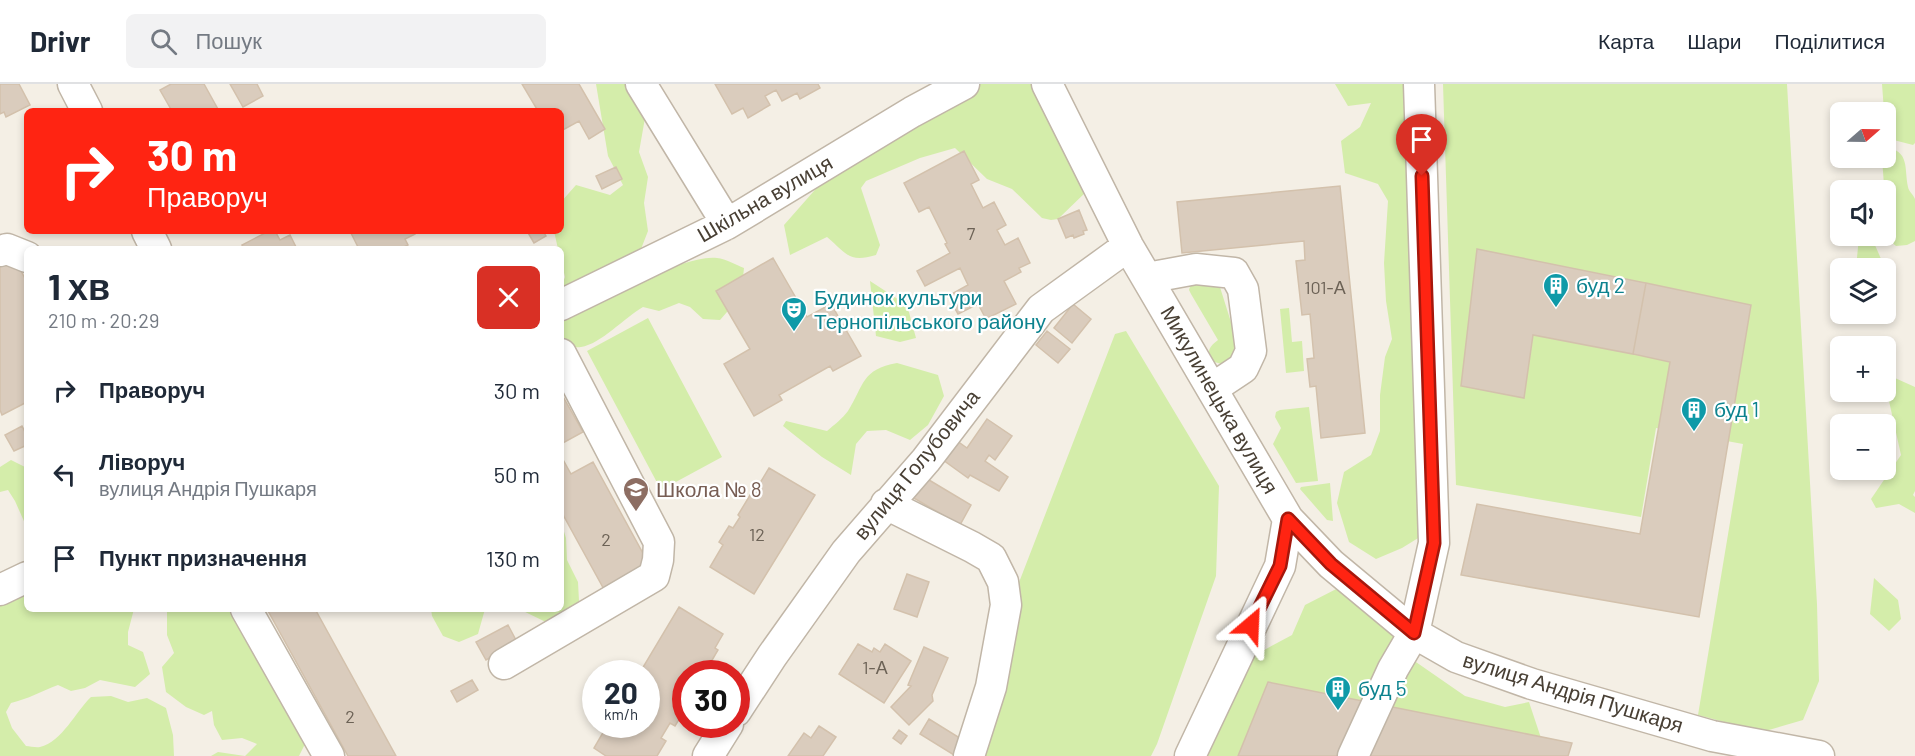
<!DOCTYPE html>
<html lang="uk">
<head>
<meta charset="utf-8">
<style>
	body { margin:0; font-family:Barlow,sans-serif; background:#f2f2f3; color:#1f2937; height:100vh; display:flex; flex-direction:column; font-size:22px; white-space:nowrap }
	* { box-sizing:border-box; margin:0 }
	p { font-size:20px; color:#747a83 }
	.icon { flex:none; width:33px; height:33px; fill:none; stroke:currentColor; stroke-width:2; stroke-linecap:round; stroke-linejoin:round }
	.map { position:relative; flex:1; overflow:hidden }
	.sheet { position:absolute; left:24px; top:162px; width:540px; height:366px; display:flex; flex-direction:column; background:#fff; border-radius:9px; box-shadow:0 3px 9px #0003 }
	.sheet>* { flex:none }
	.guide { position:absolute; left:24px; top:24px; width:540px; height:126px; border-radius:9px; box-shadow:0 3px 9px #0003; background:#ff2412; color:#fff; overflow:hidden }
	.needle { width:39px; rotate:70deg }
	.controls { position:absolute; left:1830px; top:18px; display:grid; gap:12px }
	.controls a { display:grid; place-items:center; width:66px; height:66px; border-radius:9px; background:#fff; box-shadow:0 3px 9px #0003; font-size:30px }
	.speed { position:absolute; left:582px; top:576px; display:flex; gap:12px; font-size:30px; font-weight:700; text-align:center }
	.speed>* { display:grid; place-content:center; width:78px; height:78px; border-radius:50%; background:#fff; box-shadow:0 3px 9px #0003; line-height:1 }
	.speed small { font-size:15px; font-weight:400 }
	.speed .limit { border:9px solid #d22; background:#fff; color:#111 }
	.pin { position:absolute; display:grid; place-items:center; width:51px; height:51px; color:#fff; margin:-62px -26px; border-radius:50% 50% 50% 0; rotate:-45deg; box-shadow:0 0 6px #0007 }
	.pin .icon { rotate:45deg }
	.me { position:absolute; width:66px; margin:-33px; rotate:26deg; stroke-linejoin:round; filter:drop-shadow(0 0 4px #0008) }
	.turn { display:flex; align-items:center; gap:21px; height:126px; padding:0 24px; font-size:27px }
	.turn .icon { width:78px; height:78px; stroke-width:2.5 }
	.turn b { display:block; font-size:42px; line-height:51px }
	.round { display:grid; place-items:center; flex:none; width:63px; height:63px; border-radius:9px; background:#f2f2f3 }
	.head { display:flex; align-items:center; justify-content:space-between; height:102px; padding:0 24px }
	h1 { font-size:36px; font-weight:700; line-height:45px }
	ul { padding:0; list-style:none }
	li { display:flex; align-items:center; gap:18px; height:84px; padding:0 24px }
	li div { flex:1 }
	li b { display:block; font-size:22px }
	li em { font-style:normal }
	header { display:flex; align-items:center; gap:36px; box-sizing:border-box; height:84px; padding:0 30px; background:#fff; border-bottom:2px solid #e0e1e3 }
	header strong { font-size:28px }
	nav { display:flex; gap:33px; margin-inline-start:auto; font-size:21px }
	.search { width:420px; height:54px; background:#f2f2f3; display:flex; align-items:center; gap:15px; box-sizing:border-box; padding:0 21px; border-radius:9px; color:#747a83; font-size:22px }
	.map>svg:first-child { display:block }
	.green { fill:#d4edaa }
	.building { fill:#daccbd; stroke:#d3c1ac; stroke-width:1.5 }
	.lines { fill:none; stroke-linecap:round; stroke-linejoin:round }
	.minor-casing { stroke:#c1b6a7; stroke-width:33 }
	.minor { stroke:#fff; stroke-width:30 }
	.route-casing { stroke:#a6170c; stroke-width:15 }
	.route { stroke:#ff2412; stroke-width:10 }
	.labels { text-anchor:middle; stroke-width:4.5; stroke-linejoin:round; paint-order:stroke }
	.number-label { font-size:18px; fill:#6c6256 }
	.street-label { font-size:21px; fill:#483f34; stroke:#fff }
	.culture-label { font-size:21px; fill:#0d838f; stroke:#fff; text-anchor:start }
	.education-label { font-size:21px; fill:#785e54; stroke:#fff; text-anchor:start }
</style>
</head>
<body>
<header>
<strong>Drivr</strong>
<div class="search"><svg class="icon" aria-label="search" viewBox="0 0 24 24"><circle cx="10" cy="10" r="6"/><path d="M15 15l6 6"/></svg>Пошук</div>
<nav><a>Карта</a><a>Шари</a><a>Поділитися</a></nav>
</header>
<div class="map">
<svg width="1915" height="672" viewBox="0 0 1915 672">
	<rect width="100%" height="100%" fill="#f4efe5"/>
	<path class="green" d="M596,0H634L645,34L639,68L648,93L644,119L648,147L641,165L656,186C676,184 697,172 717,174C726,175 736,181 744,184L741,212L720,236L703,235L690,223L679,219L659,227L643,223C624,234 601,260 581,263C575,264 567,262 561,262V204L565,193L561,176V165H558L554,147H561V118L576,101L610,111L623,101L608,72Z
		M978,0H1036L1087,107L1058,135L1051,136L1042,134L1012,105L987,95L955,64L920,74L866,97L861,104L880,161L876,171C849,179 847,170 827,153L790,171L784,141L843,74Z
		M1335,0H1410L1428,448L1402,464L1376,475L1349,458L1337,419L1344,388L1371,371L1380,347V311L1385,273L1392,255L1386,217L1384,179L1388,117L1378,100L1345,89L1341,57L1360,43L1371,19L1348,22Z
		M1443,0H1787L1817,520L1819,597L1803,636L1762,648L1698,631L1743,360L1656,344L1641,433L1456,401Z
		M1882,0H1915V59L1913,61L1886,54Z
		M1886,63C1910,68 1904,83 1908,103C1909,108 1913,110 1915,115C1915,123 1915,146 1915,157L1907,161L1896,162L1888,155L1882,74H1886Z
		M1871,152L1885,184H1856L1859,153Z
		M870,197L907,221L916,254L900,258L876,252Z
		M1191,199L1219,200L1241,270L1225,281L1211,277C1207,266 1209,263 1218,256L1191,210L1189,206Z
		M1289,224L1292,258L1302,257L1304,287L1286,289L1280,225Z
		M648,234L722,373L661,406L587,267Z
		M1126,247L1219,402L1216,492L1157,660L1151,672H973L1018,501L1115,250Z
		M897,279L938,291L944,312L928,341L910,356L886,346L867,347L856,360L851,391L822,373L783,342L786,337L827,347C834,341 843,334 848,327C864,301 862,285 897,279Z
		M1886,290L1915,303V407L1913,411L1915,413V429L1899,420L1876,424L1871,415L1901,371L1889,317H1862L1855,308H1886Z
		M1309,323L1318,397L1296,399L1273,360L1281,344L1275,333L1276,328L1280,326Z
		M11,376L27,384V444L15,417L8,406L0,408V383Z
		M1330,399L1333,437L1327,436L1300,405L1301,403Z
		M562,441L566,454L567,476L578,498L579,517L566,533L552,541L519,525H561Z
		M27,477V525H134L128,548V561L143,568L150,590L135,603L100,596L85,604L71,607L58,601C42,607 28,615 11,619L6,628L12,644L26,662C30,662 36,664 40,663C62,658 76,627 91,613L111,612L128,618L147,614L166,624L173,651L174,672H0V500Z
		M1874,494L1898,516L1901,535L1889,547L1870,530Z
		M1348,499L1384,530L1413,576L1465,612L1505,623L1529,618L1547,672H1200L1253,572L1292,551L1305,521Z
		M167,525H231L237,529L277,599L286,627L302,647L305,660L299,672H211L218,668L245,672L257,660L242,654L222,656L214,641L212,627L204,631L186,623L166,608L162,583L174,569L167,551Z
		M431,525H485L478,550L459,558L443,552L432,532Z"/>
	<path class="building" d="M0,0H19L30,21L6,33L4,28L0,30Z
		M171,0H204L219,27H172L160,6Z
		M230,0H257L263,12L243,23Z
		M522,0H579L605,45L589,55L579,37L561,47V27H538Z
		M715,0H818L820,4L800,15L797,9L782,17L776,6L765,12L770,21L748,34L743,24L732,30Z
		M964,67L979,96L971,100L983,124L994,118L1006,141L997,146L1005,161L1018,154L1030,179L1019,184L1021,188L1004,197L1016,220L986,235L978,220L958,230L948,212L968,201L960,184L925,202L917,187L950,169L945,160L947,159L929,123L919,128L904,99Z
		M616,83L622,95L602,105L596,92Z
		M1340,102L1365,349L1321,354L1316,302L1310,303L1307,275L1314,274L1310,230L1302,231L1296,177L1305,176L1304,157L1182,169L1177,118Z
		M1079,126L1087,146L1083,147L1084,150L1074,154L1073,151L1066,154L1058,135Z
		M269,147H275L280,156L290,151L297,165H244L242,161Z
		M355,147H391L392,149L397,147H414L415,150L405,155L408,161L400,165H359L351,149Z
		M527,147H543L546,152L534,159Z
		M1477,165L1646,199L1633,270L1533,251L1524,314L1461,302Z
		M10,167L27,198V216L25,217L27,222V318L2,331L0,326V173Z
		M773,174L807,233L831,220L861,272L833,287L830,282L779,311L782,316L754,332L724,280L750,265L716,207Z
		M1646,199L1751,221L1699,533L1461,491L1477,420L1640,450L1670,278L1633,270Z
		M1073,220L1091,235L1072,259L1054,244Z
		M1047,247L1070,265L1058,279L1036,261Z
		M561,309L583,348L561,360Z
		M987,335L1012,352L995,376L989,371L985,377L1008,393L999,407L970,391L968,394L939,373L953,354L967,364Z
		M22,342L27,352V361L14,367L5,351Z
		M561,372L571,390L593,378L651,484L606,509L561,427Z
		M769,384L815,411L754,510L710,483L723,461L719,458L729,442L733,444L740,433L738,431L758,398L760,399Z
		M924,393L971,421L960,441L912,413Z
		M907,490L929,498L917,533L894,525Z
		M679,523L723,550L715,564L718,566L704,590H686V624L675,642L670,639L661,654L666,657L657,672H606L594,664L608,640H646V590H639Z
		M267,525H315L396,672H348Z
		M508,541L517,558L486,576L476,558Z
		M858,560L872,568L874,564L880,568L885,560L911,577L884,619L839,590Z
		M924,563L948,574L932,611L933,617L909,641L891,623L911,602L908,601Z
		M472,596L478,606L457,618L451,607Z
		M1268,598L1572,659L1568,672H1238Z
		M929,635L963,656L954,671L920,650Z
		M819,642L836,653L823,672H788L804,649L811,654Z
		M899,646L907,652L901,660L893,654Z"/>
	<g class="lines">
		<defs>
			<path id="minor" d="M73,0L87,27
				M641,0L727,140
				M1047,0L1128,162L1288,435L1280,482L1190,672
				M1419,0L1434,459L1414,549L1456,573L1532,600L1712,652L1819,672
				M147,147L156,165
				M0,167L7,165L27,173
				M1147,194L1196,185L1234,189L1243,205L1251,267L1243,284L1213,304
				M561,221L727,140L912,28L964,0
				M886,420L972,463L991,474L1003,498L1006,521L991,603L969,672
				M1288,435L1331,480L1414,549L1393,585L1353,672
				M0,506L27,493
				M246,525L329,672
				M504,580L654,492L658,476L659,458L561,270
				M736,627L772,572L846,468L926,376L1041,225L1128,162
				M708,672L728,640"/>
		</defs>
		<use href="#minor" class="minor-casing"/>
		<use href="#minor" class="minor"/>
	</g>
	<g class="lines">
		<defs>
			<path id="route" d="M1251,541L1280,482L1288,435L1331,480L1414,549L1434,459L1422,92"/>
		</defs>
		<use href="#route" class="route-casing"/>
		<use href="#route" class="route"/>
	</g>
	<defs>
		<symbol id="building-pin" viewBox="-11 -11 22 30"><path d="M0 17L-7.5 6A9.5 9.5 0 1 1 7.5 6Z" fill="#0f9aa8" stroke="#fff"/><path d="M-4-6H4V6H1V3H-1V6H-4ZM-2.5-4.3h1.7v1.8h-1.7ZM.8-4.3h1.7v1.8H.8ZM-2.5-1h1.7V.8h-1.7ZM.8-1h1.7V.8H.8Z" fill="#fff"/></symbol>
		<symbol id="theatre-pin" viewBox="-11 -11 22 30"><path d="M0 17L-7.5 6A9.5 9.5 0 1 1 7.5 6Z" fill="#0f9aa8" stroke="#fff"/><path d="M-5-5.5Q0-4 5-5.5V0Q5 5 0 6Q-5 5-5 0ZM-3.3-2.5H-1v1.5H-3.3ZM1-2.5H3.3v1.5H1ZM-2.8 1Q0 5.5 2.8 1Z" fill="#fff"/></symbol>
		<symbol id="school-pin" viewBox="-11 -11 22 30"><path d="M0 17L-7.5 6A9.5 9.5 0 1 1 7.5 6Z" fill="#8d6e63" stroke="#fff"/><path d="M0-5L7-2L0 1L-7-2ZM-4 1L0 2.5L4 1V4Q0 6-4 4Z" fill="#fff"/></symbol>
	</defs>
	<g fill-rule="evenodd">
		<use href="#building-pin" x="1541" y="187" width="30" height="40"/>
		<use href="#theatre-pin" x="779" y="211" width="30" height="40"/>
		<use href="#building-pin" x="1679" y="311" width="30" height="40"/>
		<use href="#school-pin" x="621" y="391" width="30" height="40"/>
		<use href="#building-pin" x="1323" y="590" width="30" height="40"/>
	</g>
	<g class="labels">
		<g class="number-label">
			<text x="971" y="156">7</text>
			<text x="1325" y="210">101-А</text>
			<text x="757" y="457">12</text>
			<text x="606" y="462">2</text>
			<text x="875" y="590">1-А</text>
			<text x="350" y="639">2</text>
		</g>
		<g class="street-label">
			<text transform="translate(765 115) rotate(-30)" y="7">Шкільна вулиця</text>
			<text transform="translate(1219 316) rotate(60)" y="7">Микулинецька вулиця</text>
			<text transform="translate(917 381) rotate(-51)" y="7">вулиця Голубовича</text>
			<text transform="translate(1573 609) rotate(17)" y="7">вулиця Андрія Пушкаря</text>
		</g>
		<g class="culture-label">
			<text x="1576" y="209">буд 2</text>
			<text x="814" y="221">Будинок культури<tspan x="814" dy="24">Тернопільського району</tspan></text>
			<text x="1714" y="333">буд 1</text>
			<text x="1358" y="612">буд 5</text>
		</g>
		<g class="education-label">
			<text x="656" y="413">Школа № 8</text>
		</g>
	</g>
</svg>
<div class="controls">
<a><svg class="needle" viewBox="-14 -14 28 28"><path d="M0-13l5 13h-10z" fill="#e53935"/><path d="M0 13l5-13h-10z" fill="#747a83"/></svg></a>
<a><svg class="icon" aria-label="sound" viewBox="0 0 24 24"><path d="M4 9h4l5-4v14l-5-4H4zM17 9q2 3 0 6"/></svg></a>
<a><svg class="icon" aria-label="layers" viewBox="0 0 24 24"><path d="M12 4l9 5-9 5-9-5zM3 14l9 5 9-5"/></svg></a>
<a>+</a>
<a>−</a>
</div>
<div class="speed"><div>20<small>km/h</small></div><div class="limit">30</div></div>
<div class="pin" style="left:1422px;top:92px;background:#d93025"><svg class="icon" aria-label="arrive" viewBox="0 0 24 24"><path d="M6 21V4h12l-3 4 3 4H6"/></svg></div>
<svg class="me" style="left:1251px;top:541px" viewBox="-20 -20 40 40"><path d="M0-17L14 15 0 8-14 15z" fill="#ff2412" stroke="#fff" stroke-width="4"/></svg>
<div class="guide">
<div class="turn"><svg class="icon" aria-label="right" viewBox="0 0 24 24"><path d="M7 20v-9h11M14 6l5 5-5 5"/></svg><div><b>30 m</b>Праворуч</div></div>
</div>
<section class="sheet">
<div class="head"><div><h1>1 хв</h1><p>210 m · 20:29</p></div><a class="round" style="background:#d93025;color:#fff"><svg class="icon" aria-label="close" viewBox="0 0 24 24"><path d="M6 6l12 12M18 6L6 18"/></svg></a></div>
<ul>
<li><svg class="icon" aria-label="right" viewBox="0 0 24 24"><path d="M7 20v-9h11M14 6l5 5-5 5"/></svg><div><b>Праворуч</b></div><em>30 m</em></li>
<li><svg class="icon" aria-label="left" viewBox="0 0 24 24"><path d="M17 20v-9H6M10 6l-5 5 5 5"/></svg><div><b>Ліворуч</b><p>вулиця Андрія Пушкаря</p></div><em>50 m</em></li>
<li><svg class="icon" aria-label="arrive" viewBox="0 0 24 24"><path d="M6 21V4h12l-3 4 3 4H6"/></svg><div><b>Пункт призначення</b></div><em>130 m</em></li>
</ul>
</section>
</div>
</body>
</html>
